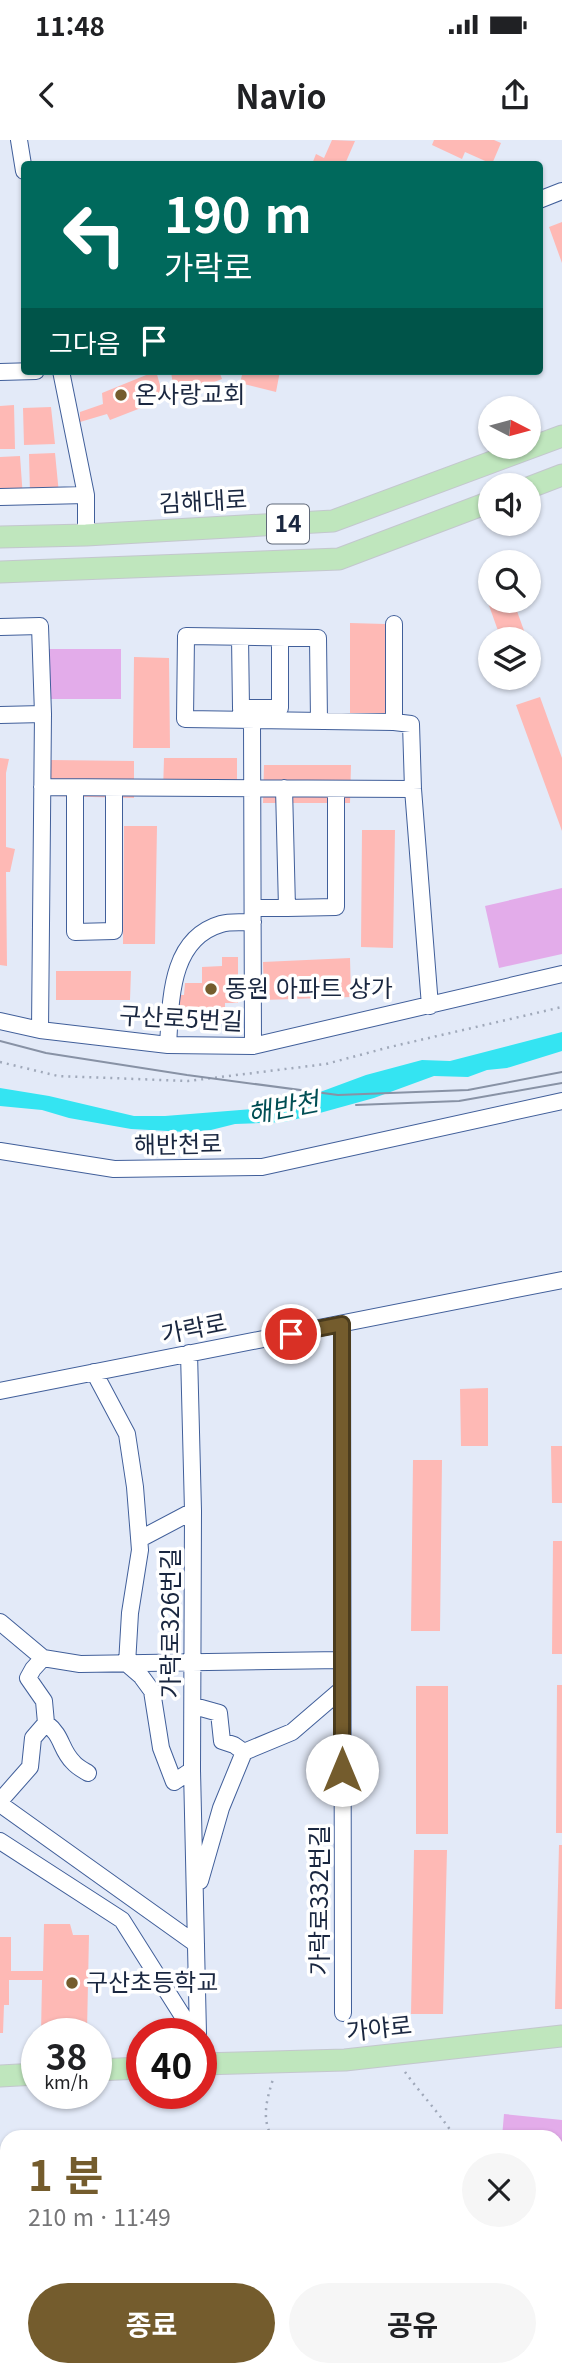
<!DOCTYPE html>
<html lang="ko">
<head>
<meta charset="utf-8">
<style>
	body { margin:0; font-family:Georgia,"Noto Sans KR",serif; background:#f6f6f6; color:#202124; height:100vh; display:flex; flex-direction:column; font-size:26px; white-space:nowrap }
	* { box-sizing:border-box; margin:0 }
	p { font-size:23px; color:#757577 }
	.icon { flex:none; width:38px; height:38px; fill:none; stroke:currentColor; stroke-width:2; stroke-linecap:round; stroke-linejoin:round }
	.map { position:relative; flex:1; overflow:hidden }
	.details { position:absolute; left:0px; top:1990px; width:564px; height:247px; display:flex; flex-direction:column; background:#fff; border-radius:21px 21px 0 0; box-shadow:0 2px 5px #0004 }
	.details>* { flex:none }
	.top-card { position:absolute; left:21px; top:21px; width:522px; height:214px; border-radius:7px; box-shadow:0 2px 5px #0004; background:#00695c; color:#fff; overflow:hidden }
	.needle { width:46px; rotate:96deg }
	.controls { position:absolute; left:478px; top:256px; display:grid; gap:14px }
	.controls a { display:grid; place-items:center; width:63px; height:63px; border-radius:50%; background:#fff; box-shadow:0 2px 5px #0004; font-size:35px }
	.speed { position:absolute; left:21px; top:1878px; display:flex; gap:14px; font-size:35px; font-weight:700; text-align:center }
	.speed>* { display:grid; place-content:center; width:91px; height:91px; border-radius:50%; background:#fff; box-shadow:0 2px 5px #0004; line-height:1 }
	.speed small { font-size:18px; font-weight:400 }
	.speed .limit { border:10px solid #d22; background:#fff; color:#111 }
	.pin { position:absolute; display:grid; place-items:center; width:60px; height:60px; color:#fff; margin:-30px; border:4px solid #fff; border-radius:50%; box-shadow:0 2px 7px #0007 }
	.me { position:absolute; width:77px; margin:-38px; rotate:0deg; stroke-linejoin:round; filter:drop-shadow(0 0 5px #0008) }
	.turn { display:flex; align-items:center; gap:24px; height:147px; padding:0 28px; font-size:32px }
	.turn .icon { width:91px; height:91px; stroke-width:2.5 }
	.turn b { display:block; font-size:49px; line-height:60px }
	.then { display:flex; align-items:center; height:66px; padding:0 28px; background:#0003; gap:14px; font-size:26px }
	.round { display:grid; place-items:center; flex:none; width:74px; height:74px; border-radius:37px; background:#f6f6f6 }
	.head { display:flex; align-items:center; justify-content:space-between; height:119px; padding:0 28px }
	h1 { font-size:42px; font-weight:700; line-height:52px; color:#745c2d }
	.action { display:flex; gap:14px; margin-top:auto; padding:14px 28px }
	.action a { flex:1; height:80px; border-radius:42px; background:#745c2d; color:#fff; font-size:28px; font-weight:700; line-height:80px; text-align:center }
	.action a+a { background:#f6f6f6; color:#202124 }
	.status { display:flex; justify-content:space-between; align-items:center; height:49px; padding:0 35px; background:#fff; direction:ltr }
	.status svg { height:19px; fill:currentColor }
	header { display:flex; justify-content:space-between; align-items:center; height:91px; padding:0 28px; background:#fff; font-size:32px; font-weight:700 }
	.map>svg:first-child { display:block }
	.green { fill:#e3acea }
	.forest { fill:#d992e2 }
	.water { fill:#34e4f2 }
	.building { fill:#feb9b5 }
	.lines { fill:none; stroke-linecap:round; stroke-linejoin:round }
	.minor-casing { stroke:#415f9a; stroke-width:18 }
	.major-casing { stroke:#c3c7cd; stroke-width:23 }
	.path { stroke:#a0a9ba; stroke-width:2.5; stroke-dasharray:2 5; stroke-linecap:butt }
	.minor { stroke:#fff; stroke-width:16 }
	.major { stroke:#bfe6bd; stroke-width:21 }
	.tram { stroke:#8892a5; stroke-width:2 }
	.route-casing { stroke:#4b3c1d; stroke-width:18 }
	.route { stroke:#745c2d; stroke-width:12 }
	.poi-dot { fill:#745c2d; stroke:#fff; stroke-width:2.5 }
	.labels { text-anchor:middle; stroke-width:7; stroke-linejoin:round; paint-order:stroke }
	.shield { fill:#fff; stroke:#5f6879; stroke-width:2 }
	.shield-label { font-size:23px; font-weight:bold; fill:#1a2740 }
	.poi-label { font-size:24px; fill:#1a2740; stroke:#fff; text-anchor:start }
	.street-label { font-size:24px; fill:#1a2740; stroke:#fff }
	.water-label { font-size:26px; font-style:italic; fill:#004e54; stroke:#fff }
</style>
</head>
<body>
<div class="status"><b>11:48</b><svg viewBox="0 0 49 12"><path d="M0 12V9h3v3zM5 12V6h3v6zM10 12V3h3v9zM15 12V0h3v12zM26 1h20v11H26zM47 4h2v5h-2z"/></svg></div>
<header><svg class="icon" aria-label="back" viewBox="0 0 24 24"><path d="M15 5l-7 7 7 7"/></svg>Navio<svg class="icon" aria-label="share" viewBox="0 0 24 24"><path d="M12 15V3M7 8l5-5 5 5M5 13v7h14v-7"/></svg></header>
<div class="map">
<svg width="562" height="2235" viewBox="0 0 562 2235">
	<rect width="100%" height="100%" fill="#e3eaf8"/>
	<path class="green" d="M42,509H121V559H44Z
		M562,748V814L499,828L485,766Z
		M504,1974L562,1980V2235H406L407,2230H556V1997H502Z"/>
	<path class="forest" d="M0,2196L7,2197V2230H123L125,2235H0Z"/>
	<path class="water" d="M562,892V911L507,928L487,930L468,937L434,936L374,958L309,976L284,982L235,984L211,990L187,992L131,989L69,978L42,970L0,966V948L49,956L134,976H165L264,968L271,963L312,955L366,935L422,920L450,921Z"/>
	<path class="building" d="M332,0L355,1L345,24H312L316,14L324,18Z
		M434,0H494L501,3L492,24L465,12L462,19L432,5Z
		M562,82V123L549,87Z
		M156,231L164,259L110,280L107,274L80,282V272L103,264L102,253Z
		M171,231H219L222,239L170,259L168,249L173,246Z
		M243,231H280L276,252L240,243Z
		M14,265L15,309H0V266Z
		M51,267L55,304L24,305L23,268Z
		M55,313L59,354H30L29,314Z
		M20,316L23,358H0V317Z
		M490,443V460H513L527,499H501L482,446Z
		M350,483L385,484L386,575L350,574Z
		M528,504L536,524L528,527Z
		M134,517L169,518L170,608H133Z
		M540,557L562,618V691L516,565Z
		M0,618L9,619L6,633V707L15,709L10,732H6L7,826L0,825Z
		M164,618H237V653L163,652Z
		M50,620L134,621V658L50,656Z
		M264,625H351L350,663H263Z
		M124,686H157L155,804H123Z
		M362,690H395L393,808L361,807Z
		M222,817H238V863H225V877L179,876V855H184L185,843H202V827L222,826Z
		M350,818L351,857L264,860L263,822Z
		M56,831H131L130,860H56Z
		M488,1248V1306H461L460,1249Z
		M551,1306H562V1363H552Z
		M413,1320H442L440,1491H411Z
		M553,1401H562V1514H552Z
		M557,1545H562V1693H556Z
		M416,1546H448V1694H416Z
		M559,1705H562V1869H555Z
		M414,1710H447L443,1874H411Z
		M44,1784H70L73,1795H89L87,1891L41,1894L42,1840H9V1865H4L3,1893H0V1797H11V1831H43Z"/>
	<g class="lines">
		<defs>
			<path id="minor" d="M19,0L24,31
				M539,60L562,51
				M61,231L86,355V395
				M0,232L36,231
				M0,357L86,355
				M394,484V582L411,584L413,649L430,866
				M0,487L40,486L43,574L40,890
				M240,497L241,568
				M0,575L43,574
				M242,580L241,568H280V498
				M252,580L253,906
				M319,581L318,498L186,496L185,579L394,582
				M42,647L413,649
				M75,648V792L114,791V648
				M284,648L287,768L336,767V649
				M253,768H287
				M0,881L40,890L168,905L253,906L562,834
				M168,905C171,862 169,799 221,784C231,781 243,783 253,782
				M0,1011L114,1029L262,1027L562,961
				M342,1184L343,1873
				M189,1213L193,1371L192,1630L198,1894
				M94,1232L127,1294L135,1347L140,1410L130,1473L127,1524L141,1536L152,1551L161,1608L174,1642L192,1630
				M0,1251L562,1140
				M140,1399L193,1371
				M0,1482L43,1518
				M43,1518L80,1524L342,1520
				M194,1566L219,1573L222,1601L234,1605L244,1612
				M46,1583C63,1596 60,1609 73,1622C77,1627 83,1630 88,1633
				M0,1661L30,1627L33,1598L46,1583L44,1561L28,1538L33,1529L43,1518
				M0,1664L196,1804
				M0,1701L122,1780L194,1894
				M200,1741L221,1668L244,1612L292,1592L342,1549"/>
			<path id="major" d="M528,348L562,335
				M0,397L86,395L333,381L562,296
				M0,432L339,419L490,362
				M201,1924L345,1920L562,1896
				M96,1930L142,1928
				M0,1936L37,1934"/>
		</defs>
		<use href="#minor" class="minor-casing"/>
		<use href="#major" class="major-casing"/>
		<path class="path" d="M0,922L58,936L188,941L326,924L390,907L562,867
			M405,1932C421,1954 440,1974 455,1997
			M272,1997C261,1978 267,1959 273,1939
			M0,2014L7,2020
			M292,2230L293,2235
			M54,2235L55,2230
			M382,2235L386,2230"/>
		<use href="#minor" class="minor"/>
		<use href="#major" class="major"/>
		<path class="tram" d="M0,901L46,913L187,935L338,955L468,950L562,932
			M356,965L459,961L562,943"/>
	</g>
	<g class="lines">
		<defs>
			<path id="route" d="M291,1194L342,1184V1630"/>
		</defs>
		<use href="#route" class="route-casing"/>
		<use href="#route" class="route"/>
	</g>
	<g class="poi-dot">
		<circle cx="121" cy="255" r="7"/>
		<circle cx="211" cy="849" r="7"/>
		<circle cx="72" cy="1843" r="7"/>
	</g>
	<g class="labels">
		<rect class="shield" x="267" y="364.5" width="42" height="39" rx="5"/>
		<g class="shield-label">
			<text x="288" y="392">14</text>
		</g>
		<g class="poi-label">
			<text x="135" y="263">온사랑교회</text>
			<text x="225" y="857">동원 아파트 상가</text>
			<text x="86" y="1851">구산초등학교</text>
		</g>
		<g class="street-label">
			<text transform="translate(203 362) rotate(-3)" y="8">김해대로</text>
			<text transform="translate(181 879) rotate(3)" y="8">구산로5번길</text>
			<text transform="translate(178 1005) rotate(-1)" y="8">해반천로</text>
			<text transform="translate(194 1189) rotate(-11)" y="8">가락로</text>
			<text transform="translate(171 1483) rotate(-90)" y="8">가락로326번길</text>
			<text transform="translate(320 1760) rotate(-90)" y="8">가락로332번길</text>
			<text transform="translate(379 1889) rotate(-6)" y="8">가야로</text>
		</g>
		<g class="water-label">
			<text transform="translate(283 968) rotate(-11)" y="9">해반천</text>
		</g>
	</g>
</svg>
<div class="controls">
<a><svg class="needle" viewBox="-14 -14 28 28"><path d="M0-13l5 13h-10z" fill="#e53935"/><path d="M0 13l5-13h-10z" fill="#757577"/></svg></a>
<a><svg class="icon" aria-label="sound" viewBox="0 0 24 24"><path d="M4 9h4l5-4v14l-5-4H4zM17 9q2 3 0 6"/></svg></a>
<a><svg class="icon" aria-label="search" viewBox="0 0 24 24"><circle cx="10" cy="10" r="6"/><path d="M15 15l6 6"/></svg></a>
<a><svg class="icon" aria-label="layers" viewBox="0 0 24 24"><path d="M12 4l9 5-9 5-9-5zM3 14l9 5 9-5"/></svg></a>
</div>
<div class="speed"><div>38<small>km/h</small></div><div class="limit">40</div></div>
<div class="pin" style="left:291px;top:1194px;background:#d93025"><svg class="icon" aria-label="arrive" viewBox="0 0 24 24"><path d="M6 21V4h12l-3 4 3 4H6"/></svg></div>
<svg class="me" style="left:342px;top:1630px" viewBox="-20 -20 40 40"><circle r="19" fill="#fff"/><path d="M0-13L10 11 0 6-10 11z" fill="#745c2d"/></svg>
<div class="top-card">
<div class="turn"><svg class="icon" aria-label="left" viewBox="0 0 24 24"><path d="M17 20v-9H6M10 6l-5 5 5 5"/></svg><div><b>190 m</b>가락로</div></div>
<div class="then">그다음<svg class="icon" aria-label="arrive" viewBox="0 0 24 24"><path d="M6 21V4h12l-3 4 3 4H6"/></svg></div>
</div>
<section class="details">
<div class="head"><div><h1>1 분</h1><p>210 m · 11:49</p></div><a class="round"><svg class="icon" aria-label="close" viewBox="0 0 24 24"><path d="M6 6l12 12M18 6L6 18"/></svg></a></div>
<div class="action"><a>종료</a><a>공유</a></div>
</section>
</div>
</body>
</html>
